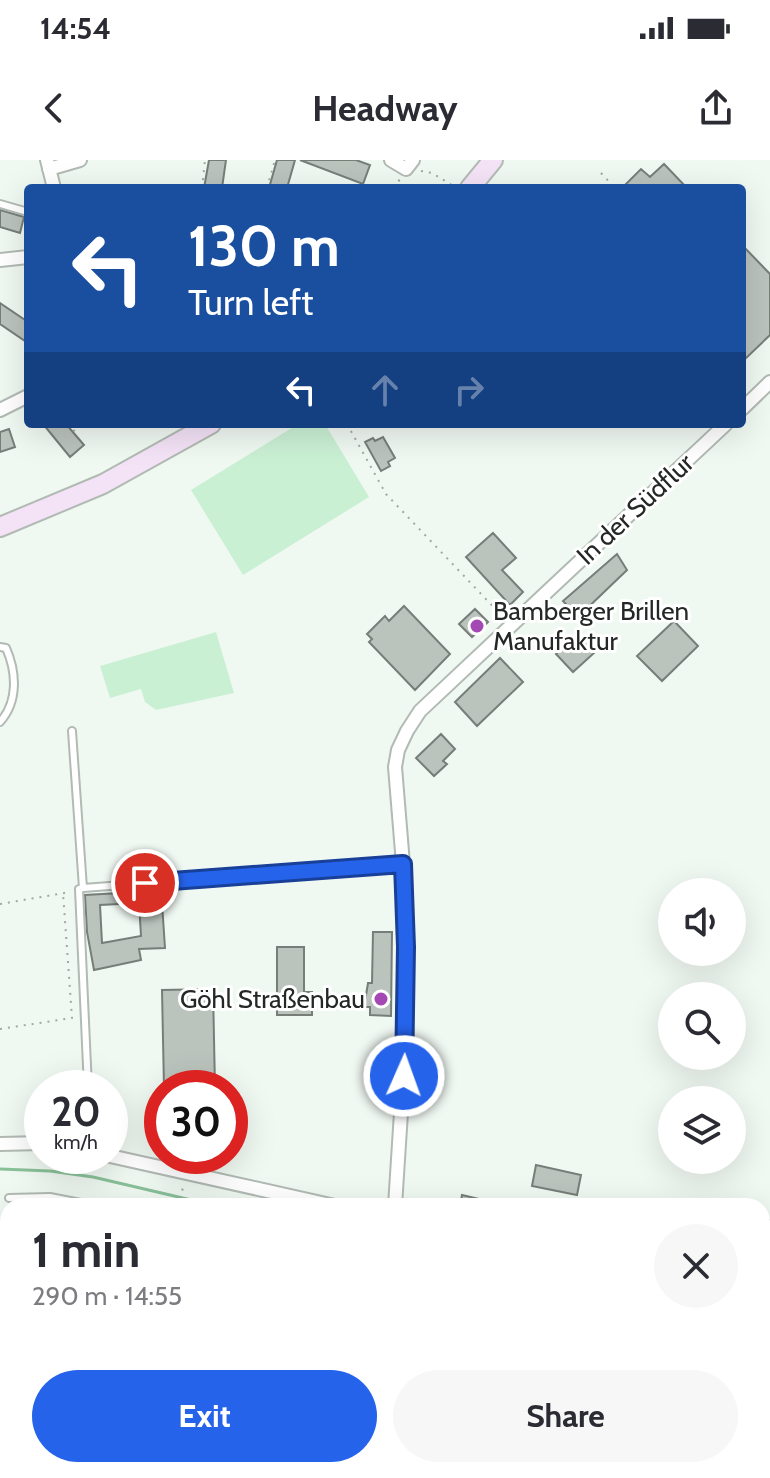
<!DOCTYPE html>
<html lang="en">
<head>
<meta charset="utf-8">
<style>
	body { margin:0; font-family:Cabin,sans-serif; background:#f7f7f7; color:#2b2b33; height:100vh; display:flex; flex-direction:column; font-size:30px; white-space:nowrap }
	* { box-sizing:border-box; margin:0 }
	p { font-size:26px; color:#7c7c81 }
	.icon { flex:none; width:44px; height:44px; fill:none; stroke:currentColor; stroke-width:2; stroke-linecap:round; stroke-linejoin:round }
	.map { position:relative; flex:1; overflow:hidden }
	.side { position:absolute; left:0px; top:1038px; width:770px; height:280px; display:flex; flex-direction:column; background:#fff; border-radius:24px 24px 0 0; box-shadow:0 8px 32px #0002 }
	.side>* { flex:none }
	.guide { position:absolute; left:24px; top:24px; width:722px; height:244px; border-radius:8px; box-shadow:0 8px 32px #0002; background:#1a4fa0; color:#fff; overflow:hidden }
	.tools { position:absolute; left:658px; top:718px; display:grid; gap:16px }
	.tools a { display:grid; place-items:center; width:88px; height:88px; border-radius:50%; background:#fff; box-shadow:0 8px 32px #0002; font-size:40px }
	.speed { position:absolute; left:24px; top:910px; display:flex; gap:16px; font-size:40px; font-weight:700; text-align:center }
	.speed>* { display:grid; place-content:center; width:104px; height:104px; border-radius:50%; background:#fff; box-shadow:0 8px 32px #0002; line-height:1 }
	.speed small { font-size:20px; font-weight:400 }
	.speed .limit { border:12px solid #d22; background:#fff; color:#111 }
	.pin { position:absolute; display:grid; place-items:center; width:68px; height:68px; color:#fff; margin:-34px; border:4px solid #fff; border-radius:50%; box-shadow:0 2px 8px #0007 }
	.me { position:absolute; width:88px; margin:-44px; rotate:2deg; stroke-linejoin:round; filter:drop-shadow(0 0 6px #0008) }
	.turn { display:flex; align-items:center; gap:28px; height:168px; padding:0 32px; font-size:36px }
	.turn .icon { width:104px; height:104px; stroke-width:2.5 }
	.turn b { display:block; font-size:56px; line-height:68px }
	.lanes { display:flex; align-items:center; height:76px; padding:0 32px; background:#0003; justify-content:center; gap:40px; direction:ltr }
	.lanes .off { opacity:.35 }
	.round { display:grid; place-items:center; flex:none; width:84px; height:84px; border-radius:42px; background:#f7f7f7 }
	.overview { display:flex; align-items:center; justify-content:space-between; height:136px; padding:0 32px }
	h1 { font-size:48px; font-weight:800; line-height:60px }
	.action { display:flex; gap:16px; margin-top:auto; padding:16px 32px }
	.action a { flex:1; height:92px; border-radius:48px; background:#2563eb; color:#fff; font-size:32px; font-weight:800; line-height:92px; text-align:center }
	.action a+a { background:#f7f7f7; color:#2b2b33 }
	.status { display:flex; justify-content:space-between; align-items:center; height:56px; padding:0 40px; background:#fff; direction:ltr }
	.status svg { height:22px; fill:currentColor }
	header { display:flex; justify-content:space-between; align-items:center; height:104px; padding:0 32px; background:#fff; font-size:36px; font-weight:800 }
	.map>svg:first-child { display:block }
	.green { fill:#caf0d4 }
	.water { fill:#89c199 }
	.lines { fill:none; stroke-linecap:round; stroke-linejoin:round }
	.stream { stroke:#89c199; stroke-width:3 }
	.building { fill:#bbc3bd; stroke:#777e79; stroke-width:2; fill-rule:evenodd }
	.lane-casing { stroke:#b2bab4; stroke-width:10 }
	.street-casing { stroke:#b2bab4; stroke-width:16 }
	.secondary-casing { stroke:#b2bab4; stroke-width:22 }
	.path { stroke:#a2a8a3; stroke-width:2; stroke-dasharray:2 6; stroke-linecap:butt }
	.lane { stroke:#fff; stroke-width:6 }
	.street { stroke:#fff; stroke-width:12 }
	.secondary { stroke:#f4e2f7; stroke-width:18 }
	.route-casing { stroke:#184099; stroke-width:20 }
	.route { stroke:#2563eb; stroke-width:14 }
	.poi-dot { fill:#a448b3; stroke:#fff; stroke-width:3 }
	.labels { text-anchor:middle; stroke-width:6; stroke-linejoin:round; paint-order:stroke }
	.street-label { font-size:26px; fill:#242725; stroke:#fff }
	.poi-label { font-size:26px; fill:#242725; stroke:#fff; text-anchor:start }
</style>
</head>
<body>
<div class="status"><b>14:54</b><svg viewBox="0 0 49 12"><path d="M0 12V9h3v3zM5 12V6h3v6zM10 12V3h3v9zM15 12V0h3v12zM26 1h20v11H26zM47 4h2v5h-2z"/></svg></div>
<header><svg class="icon" aria-label="back" viewBox="0 0 24 24"><path d="M15 5l-7 7 7 7"/></svg>Headway<svg class="icon" aria-label="share" viewBox="0 0 24 24"><path d="M12 15V3M7 8l5-5 5 5M5 13v7h14v-7"/></svg></header>
<div class="map">
<svg width="770" height="1318" viewBox="0 0 770 1318">
	<rect width="100%" height="100%" fill="#f0f8f2"/>
	<path class="green" d="M298,264H325L369,337L243,415L191,330Z
		M216,472L234,533L156,550L145,542L141,529L110,538L100,506Z
		M0,1079L8,1081V1203L0,1201Z"/>
	<path class="water" d="M21,1310H338L372,1318H38Z"/>
	<g class="lines">
		<path class="stream" d="M0,1009L50,1011L93,1017L217,1046
			M762,1198L770,1204"/>
	</g>
	<path class="building" d="M209,0H226L222,28H204Z
		M277,0H295L287,28H269Z
		M300,0H356L370,5L363,24Z
		M664,4L687,28H622L641,9L650,17Z
		M0,50L24,57L20,73L0,67Z
		M742,85L770,114V175L742,202Z
		M0,143L28,162V183L0,164Z
		M43,264H66L84,285L70,297Z
		M9,269L15,287L0,292V272Z
		M383,277L395,298L388,302L390,306L381,311L365,282L373,278L375,281Z
		M493,373L516,398L502,410L523,432L510,445L466,397Z
		M617,394L627,410L578,457L563,441Z
		M404,446L450,494L415,530L369,482L372,479L367,474L385,456L389,461Z
		M475,449L488,462L472,477L459,464Z
		M674,461L698,486L662,521L637,496Z
		M577,475L594,493L573,512L556,494Z
		M500,498L523,522L477,566L455,542Z
		M441,574L455,589L443,601L447,604L434,616L416,598Z
		M161,728L165,788L139,789L141,800L94,810L87,772L85,735L138,732V730ZM139,743L141,776L102,783L100,745Z
		M373,772H392L391,856L370,855V847H364L368,823H372Z
		M277,787H304V832H312V855H277Z
		M213,829L215,928H164L162,830Z
		M536,1005L581,1015L577,1035L532,1026Z
		M462,1035L492,1042V1046H460Z"/>
	<g class="lines">
		<defs>
			<path id="lane" d="M0,44L28,52
				M0,487L6,488C17,513 18,542 0,562
				M72,571L83,728L403,704
				M83,728L79,729L88,928
				M9,1038L50,1037L96,1046
				M762,1064H770"/>
			<path id="street" d="M47,0L54,28
				M391,0L406,9L413,0
				M49,9L80,0
				M0,100L28,97
				M742,249L770,222
				M0,250L28,236
				M0,984L42,983
				M110,996L335,1046
				M395,1046L405,890L406,787L403,704L395,607L398,590L407,571L420,551L726,264
				M762,1165L770,1171"/>
			<path id="secondary" d="M470,28L493,0
				M0,367L103,324L211,264"/>
		</defs>
		<use href="#lane" class="lane-casing"/>
		<use href="#street" class="street-casing"/>
		<use href="#secondary" class="secondary-casing"/>
		<path class="path" d="M421,11L432,13L455,27
			M601,13L615,28
			M202,28L205,0
			M267,28L275,0
			M394,28L400,19
			M742,220L747,225
			M68,264L77,274
			M347,264L386,334L503,457
			M0,744L70,732
			M0,869L72,858L63,733
			M178,1046L184,1024
			M0,1246H8
			M400,1310L425,1318"/>
		<use href="#lane" class="lane"/>
		<use href="#street" class="street"/>
		<use href="#secondary" class="secondary"/>
	</g>
	<g class="lines">
		<defs>
			<path id="route" d="M145,723L403,704L406,787L404,916"/>
		</defs>
		<use href="#route" class="route-casing"/>
		<use href="#route" class="route"/>
	</g>
	<g class="poi-dot">
		<circle cx="477" cy="466" r="8"/>
		<circle cx="381" cy="839" r="8"/>
	</g>
	<g class="labels">
		<g class="street-label">
			<text transform="translate(635 349) rotate(-43)" y="9">In der Südflur</text>
		</g>
		<g class="poi-label">
			<text x="493" y="460">Bamberger Brillen<tspan x="493" dy="30">Manufaktur</tspan></text>
			<text x="365" y="848" text-anchor="end">Göhl Straßenbau</text>
		</g>
	</g>
</svg>
<div class="tools">
<a><svg class="icon" aria-label="sound" viewBox="0 0 24 24"><path d="M4 9h4l5-4v14l-5-4H4zM17 9q2 3 0 6"/></svg></a>
<a><svg class="icon" aria-label="search" viewBox="0 0 24 24"><circle cx="10" cy="10" r="6"/><path d="M15 15l6 6"/></svg></a>
<a><svg class="icon" aria-label="layers" viewBox="0 0 24 24"><path d="M12 4l9 5-9 5-9-5zM3 14l9 5 9-5"/></svg></a>
</div>
<div class="speed"><div>20<small>km/h</small></div><div class="limit">30</div></div>
<div class="pin" style="left:145px;top:723px;background:#d93025"><svg class="icon" aria-label="arrive" viewBox="0 0 24 24"><path d="M6 21V4h12l-3 4 3 4H6"/></svg></div>
<svg class="me" style="left:404px;top:916px" viewBox="-20 -20 40 40"><circle r="17" fill="#2563eb" stroke="#fff" stroke-width="3"/><path d="M0-11L8 9 0 5-8 9z" fill="#fff"/></svg>
<div class="guide">
<div class="turn"><svg class="icon" aria-label="left" viewBox="0 0 24 24"><path d="M17 20v-9H6M10 6l-5 5 5 5"/></svg><div><b>130 m</b>Turn left</div></div>
<div class="lanes"><svg class="icon" aria-label="left" viewBox="0 0 24 24"><path d="M17 20v-9H6M10 6l-5 5 5 5"/></svg><svg class="icon off" aria-label="ahead" viewBox="0 0 24 24"><path d="M12 20V5M6 11l6-6 6 6"/></svg><svg class="icon off" aria-label="right" viewBox="0 0 24 24"><path d="M7 20v-9h11M14 6l5 5-5 5"/></svg></div>
</div>
<section class="side">
<div class="overview"><div><h1>1 min</h1><p>290 m · 14:55</p></div><a class="round"><svg class="icon" aria-label="close" viewBox="0 0 24 24"><path d="M6 6l12 12M18 6L6 18"/></svg></a></div>
<div class="action"><a>Exit</a><a>Share</a></div>
</section>
</div>
</body>
</html>
